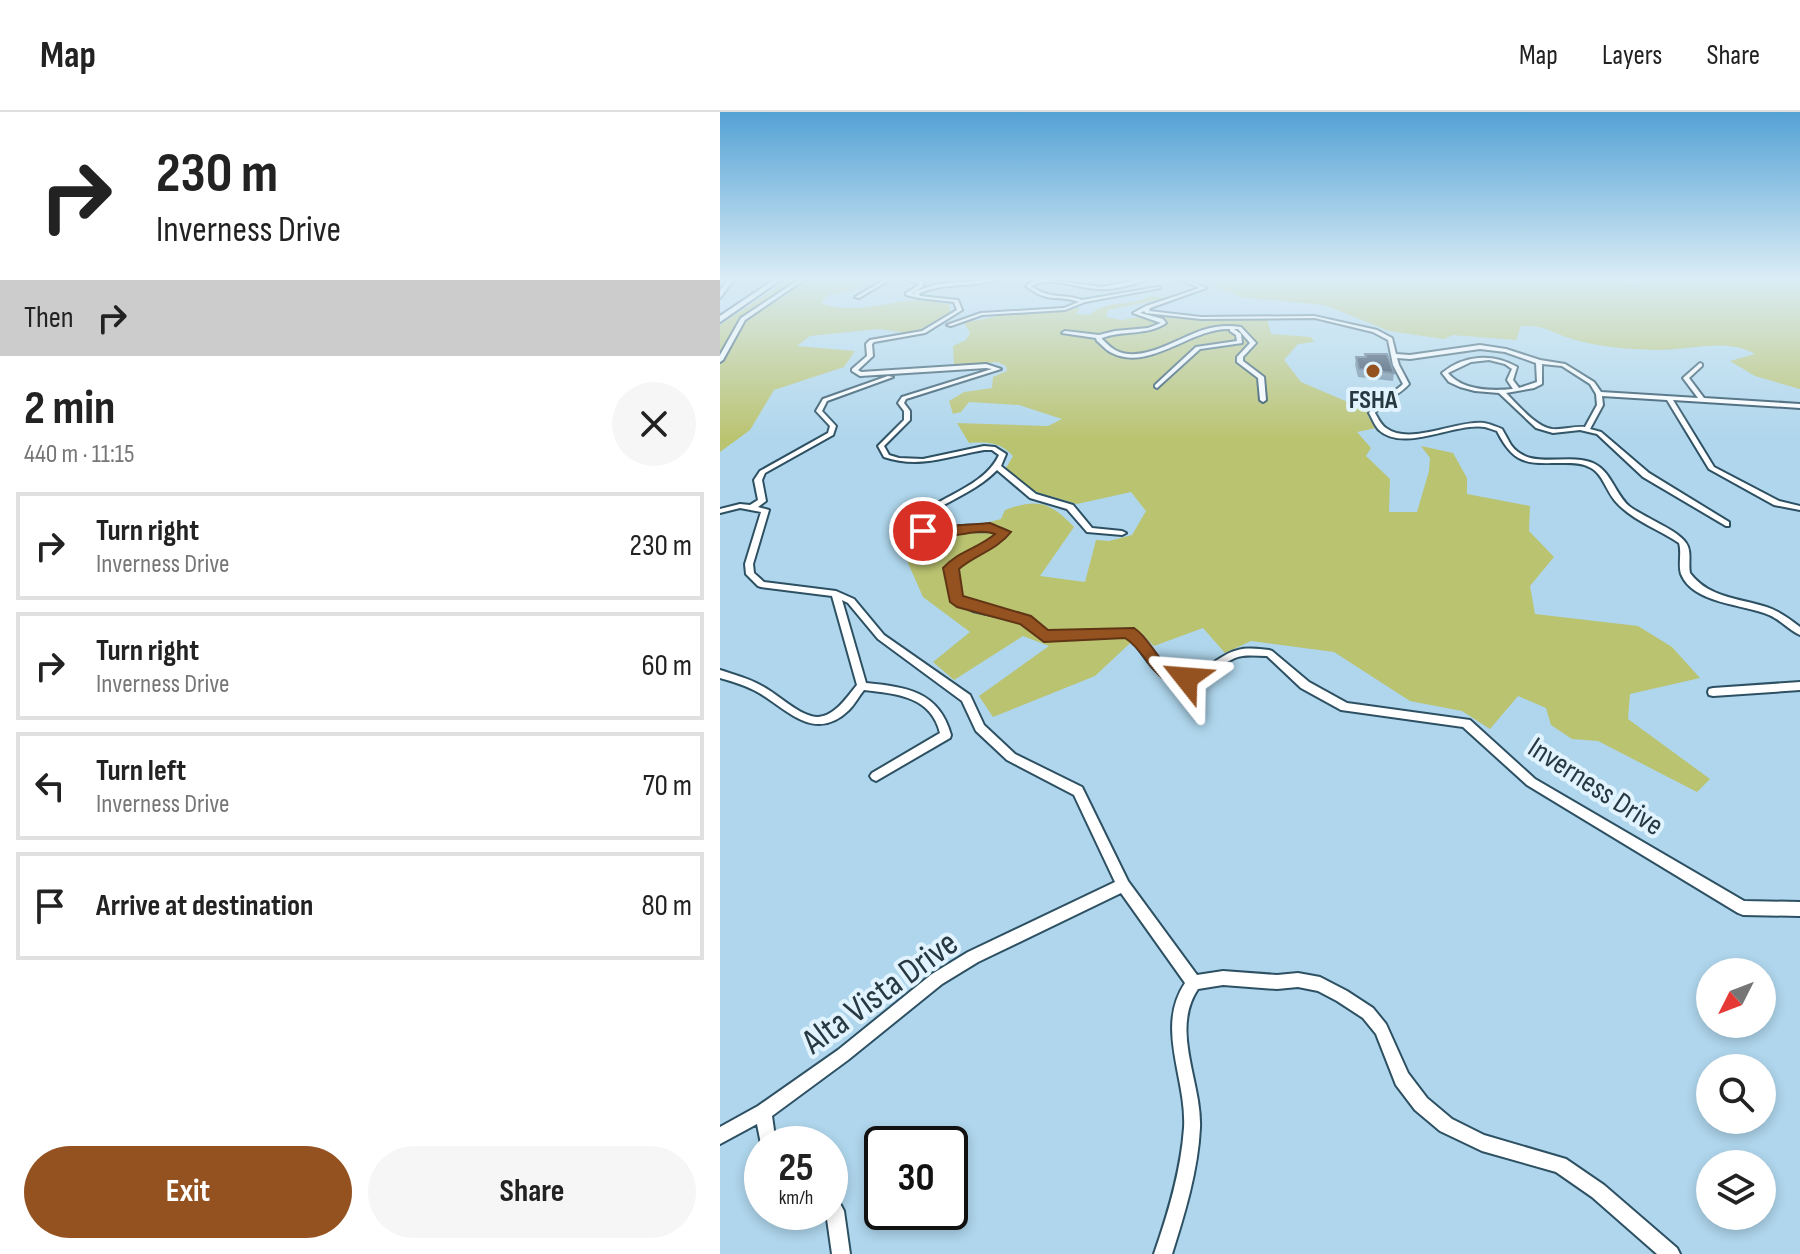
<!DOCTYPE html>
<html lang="en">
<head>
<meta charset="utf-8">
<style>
	body { margin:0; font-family:"Sofia Sans Condensed",sans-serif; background:#f6f6f6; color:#222; height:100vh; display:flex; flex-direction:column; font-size:30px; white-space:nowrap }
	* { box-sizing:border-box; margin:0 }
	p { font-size:26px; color:#767676 }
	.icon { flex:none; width:44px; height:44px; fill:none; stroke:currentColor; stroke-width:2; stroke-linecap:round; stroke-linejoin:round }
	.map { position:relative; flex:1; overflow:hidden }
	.side { display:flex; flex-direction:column; background:#fff; width:720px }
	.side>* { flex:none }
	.guide { background:#fff; color:#222; overflow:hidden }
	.needle { width:52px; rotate:228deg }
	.controls { position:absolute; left:976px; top:846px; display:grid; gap:16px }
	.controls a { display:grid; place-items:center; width:80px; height:80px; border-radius:50%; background:#fff; box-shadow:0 4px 12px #0003; font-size:40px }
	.speed { position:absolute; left:24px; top:1014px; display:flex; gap:16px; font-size:40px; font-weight:700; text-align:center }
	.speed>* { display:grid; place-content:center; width:104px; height:104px; border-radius:50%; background:#fff; box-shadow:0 4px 12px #0003; line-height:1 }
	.speed small { font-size:20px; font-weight:400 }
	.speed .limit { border:4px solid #111; border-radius:12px; background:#fff; color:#111 }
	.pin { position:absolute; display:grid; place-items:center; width:68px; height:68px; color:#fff; margin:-34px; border:4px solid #fff; border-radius:50%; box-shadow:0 2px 8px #0007 }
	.me { position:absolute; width:88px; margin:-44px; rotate:298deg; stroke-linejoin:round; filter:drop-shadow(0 0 6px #0008) }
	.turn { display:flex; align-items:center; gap:28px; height:168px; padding:0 24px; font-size:36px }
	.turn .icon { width:104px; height:104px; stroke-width:2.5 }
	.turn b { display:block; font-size:56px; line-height:68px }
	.then { display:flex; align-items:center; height:76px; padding:0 24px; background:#0003; gap:16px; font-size:30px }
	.round { display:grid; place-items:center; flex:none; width:84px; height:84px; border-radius:42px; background:#f6f6f6 }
	.head { display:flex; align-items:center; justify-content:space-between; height:136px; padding:0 24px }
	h1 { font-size:48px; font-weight:700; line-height:60px }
	.button { display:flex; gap:16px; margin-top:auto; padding:16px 24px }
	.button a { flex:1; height:92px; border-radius:48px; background:#945220; color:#fff; font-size:32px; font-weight:700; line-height:92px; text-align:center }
	.button a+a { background:#f6f6f6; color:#222 }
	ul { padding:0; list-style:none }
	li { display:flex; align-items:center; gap:24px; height:108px; margin:0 16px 12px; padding:0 8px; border:4px solid #e0e0e0; border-radius:0px }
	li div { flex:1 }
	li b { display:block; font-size:30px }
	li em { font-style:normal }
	header { display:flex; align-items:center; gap:48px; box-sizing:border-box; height:112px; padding:0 40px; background:#fff; border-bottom:2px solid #e0e0e0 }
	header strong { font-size:38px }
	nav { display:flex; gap:44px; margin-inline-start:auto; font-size:28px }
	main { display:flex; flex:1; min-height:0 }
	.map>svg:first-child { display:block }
	.green { fill:#bac370 }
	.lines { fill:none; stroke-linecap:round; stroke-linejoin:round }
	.minor-casing { stroke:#2d5063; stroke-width:4 }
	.major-casing { stroke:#2d5063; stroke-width:4 }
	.highway-casing { stroke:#2d5063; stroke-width:4 }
	.minor { fill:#fff; fill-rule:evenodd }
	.major { fill:#fff; fill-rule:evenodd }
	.highway { fill:#fff; fill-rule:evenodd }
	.wall { fill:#6b88a0 }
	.building { fill:#273b54; stroke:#506a82; stroke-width:2 }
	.route { fill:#945220; stroke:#603515; stroke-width:2 }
	.poi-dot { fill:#945220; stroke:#e0f3ff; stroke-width:3 }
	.labels { text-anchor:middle; stroke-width:8; stroke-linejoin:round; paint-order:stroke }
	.far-poi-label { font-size:26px; font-weight:bold; fill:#293941; stroke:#e0f3ff }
	.street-label { font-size:30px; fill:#293941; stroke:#e0f3ff }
	.near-street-label { font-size:36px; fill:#293941; stroke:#e0f3ff }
</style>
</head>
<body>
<header>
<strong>Map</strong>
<nav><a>Map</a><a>Layers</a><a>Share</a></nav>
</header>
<main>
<section class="side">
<div class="guide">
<div class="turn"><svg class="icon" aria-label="right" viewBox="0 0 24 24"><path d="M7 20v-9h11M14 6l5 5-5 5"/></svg><div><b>230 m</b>Inverness Drive</div></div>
<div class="then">Then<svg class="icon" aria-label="right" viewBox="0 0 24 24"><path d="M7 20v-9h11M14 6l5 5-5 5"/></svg></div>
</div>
<div class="head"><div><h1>2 min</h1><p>440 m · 11:15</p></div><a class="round"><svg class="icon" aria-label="close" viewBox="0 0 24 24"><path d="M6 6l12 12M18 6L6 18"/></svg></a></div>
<ul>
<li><svg class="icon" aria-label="right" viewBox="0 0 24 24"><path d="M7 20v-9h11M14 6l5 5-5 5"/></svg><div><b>Turn right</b><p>Inverness Drive</p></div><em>230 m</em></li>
<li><svg class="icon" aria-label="right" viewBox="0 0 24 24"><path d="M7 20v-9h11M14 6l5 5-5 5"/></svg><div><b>Turn right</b><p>Inverness Drive</p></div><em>60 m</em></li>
<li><svg class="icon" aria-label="left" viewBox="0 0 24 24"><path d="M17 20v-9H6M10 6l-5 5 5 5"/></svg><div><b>Turn left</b><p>Inverness Drive</p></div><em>70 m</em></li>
<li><svg class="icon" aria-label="arrive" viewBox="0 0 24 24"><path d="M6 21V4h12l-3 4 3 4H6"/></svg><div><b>Arrive at destination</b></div><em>80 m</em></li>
</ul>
<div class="button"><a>Exit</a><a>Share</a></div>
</section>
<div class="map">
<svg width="1080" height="1142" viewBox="0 0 1080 1142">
	<rect width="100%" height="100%" fill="#afd6ec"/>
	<path class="green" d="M70,167H150L134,178L109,183L102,188L103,192C133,201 156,193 185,189C199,187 215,190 229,192L230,200L200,218L187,221L158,217L90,224L77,234L135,239L124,255L54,278L30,318L0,340V213Z
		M498,167H877L919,172L923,167H1080V277L1035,264L1010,249L1035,242C1006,225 968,239 936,238C907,237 876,235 849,226C829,219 823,213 801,214L796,228L733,223L724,227L669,219L605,193L521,185L492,174L500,169Z
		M431,184L448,186L388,198L386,205L401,208L419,205L418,200L421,199L429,203L482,208L523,205L547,207L551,222L591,225L594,230L578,232L564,248L581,270L649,299L648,304L656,316L637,320L651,336L646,344L670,367L669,400H697L709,359L710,346L701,334L733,341L747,366V382L810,394L809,419L834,445L810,474L815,502L918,514L952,535L980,566L910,582L908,607L990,667L977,680L878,629L852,627L831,613L826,596L798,584L770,617L742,599L690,589L614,540L531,529L505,541L483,516L434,534L421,521L375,564L273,605L259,584L329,534L303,524L234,568L213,550L250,520L203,485L180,433L281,407L285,398C318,386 330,390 354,415L320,464L365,470L376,428L389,429L412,423L426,399L411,380L357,392L313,379L286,356L293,344C280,330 267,330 249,331L237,311L328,314L342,307L299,293L249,290L241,300L233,302L229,289L244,280L272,276L273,265L287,259L286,254L277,250L234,254L233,234L246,228L250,221L244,211L282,203L360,196L356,202L369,203C393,185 408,196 431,184Z"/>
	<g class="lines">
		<defs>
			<path id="minor" d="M80,167H85L25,208L3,248L0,250V243L21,206Z
				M166,167H171L139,186L135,185Z
				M185,167H192L203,170V174L192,182H194L196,179L218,172L279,167C254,176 225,170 200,181L199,182L200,184L238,188L242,198L205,221L154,230L152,232L153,244L138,258L141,260L266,252L281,257L186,287L184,291L190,299V308L164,334L169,343L179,346L203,347L264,334L275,335L286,342L281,354L316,382L353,393L372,416L402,419L406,421L402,423L367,420L347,397L310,386L277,358C255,381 222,390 198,410L202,416C227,418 266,407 288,420C274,438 251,441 235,457L239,484L259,495L309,506L326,521L411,518C427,529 433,549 450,559C476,575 494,543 518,538C528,535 539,537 549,538L552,539L589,570L627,591L750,608L815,667L1024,789L1080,790V804L1023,803L1018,801L807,673L743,615L621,598L581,576L547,544C536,544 525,542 515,546C488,558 471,585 440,562C426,552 420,534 406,523L324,527L321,526L303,510L253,499L232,488L227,456L228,454C243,440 264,436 279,421L269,419L199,420H196L190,410C216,385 264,376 279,343L272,338H264C228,344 200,357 164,345L158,334L184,308V299L178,291L182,285L272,257L266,256L140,264L132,259V257L147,244L146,232L150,228L202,219L237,198L234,190L199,186L186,183V181L199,173V171Z
				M322,167L382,175L422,167H428C413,173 395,178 379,177C358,177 331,163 311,174C330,188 342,181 362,188L438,175L440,176L365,190L345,198L262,203L231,214L227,213L261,201L344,196L359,190C337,182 328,192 306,174L313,169Z
				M459,167H464L486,176L430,196L429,199L481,205L594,204L657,218L672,226L676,242L690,243L760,233L786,237L820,248L845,252L874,270L881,280L978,286L963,266L980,251L982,252V254L969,266L984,286L1080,292V296L953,288L994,355L1059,389L1080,394V398L1054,393L989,357L947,288L882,284L883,293L870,317L881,320L929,361L1009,410V414H1006L923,365L877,322L860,318L833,321L816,316L779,281L755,279L740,275L729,270L722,261C744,243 772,241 797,255L793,268L799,276L817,270L816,251L785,240L760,237L690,247L677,246L679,253L689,272C679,284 663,287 655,301C658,306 661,313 666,316C690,334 736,308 764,311C770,312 777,315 782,317C785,322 788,328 791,333C810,359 847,340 873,351C891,359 895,382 909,394C923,405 958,418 966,431C972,439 968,452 970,461C990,488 1024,486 1052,497C1063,502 1071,508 1080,515V523C1069,518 1061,508 1049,503C1024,492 973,492 961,462C958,452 962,441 959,431C938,417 912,408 896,390C886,379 883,361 869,355C862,351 853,351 845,351C809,351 795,355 777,319C773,318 769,316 765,315C735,310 684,341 659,318C655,314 652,306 649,301C657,286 672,283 683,272L673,253L668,228L653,220L595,206L481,207L426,201L424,199L420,201L443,207L446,211C427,224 403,218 382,226V227C386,231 392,237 397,239C423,251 458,226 483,218C496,214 507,213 521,215L536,231L523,245V249L544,265L546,288L543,290L540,288L538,266L517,250V245L530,231L518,217H514L521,222L522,231L480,237L437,276L435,275V273L476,235L517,229L516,223L510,219V217C472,215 430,260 392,241C387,239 382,233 377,229L376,226L342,221L345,219L379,223L395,219L428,216L441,211L413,201L426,194L480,176ZM769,248L785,252L792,257L787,268L793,277C772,279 743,279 728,261L751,250ZM822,252L842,254L870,272L876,282L877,293L865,315C854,314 843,318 832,317C816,315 798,293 786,281L814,276L822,272Z
				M168,264L173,265L107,289L102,299L116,314L113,323L45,361L42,368L46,389L38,395L49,398L33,452L34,461L44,470L116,479L134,487L164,523L250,583L264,613L295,642L362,675L408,769L477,863L503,859L557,863L578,861L600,865L627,879L653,896L666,912L688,961L707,986L732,1007L764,1023L846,1047L884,1073L957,1136L960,1142H937L872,1085L836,1060L762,1039L720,1019L695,998L676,973L656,922L643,906L617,889L598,879L578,875L557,877L503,873L478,877C450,919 482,970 480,1016C478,1058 465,1101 452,1142H434C448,1102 461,1059 464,1016C467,967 435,916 465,871L401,781L258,850L222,872L128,948L52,1004L56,1032H42V1037L37,1012L0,1032V1015L38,994L118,938L212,862L248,840L395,770L354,683L287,648L256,619L242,589L158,527L128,491L122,488L146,571C186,575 219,579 231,623L230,626L156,669L152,667L150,664L152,661L220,621C211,584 177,582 144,578C139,584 135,592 129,598C96,630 70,600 41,582C28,574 14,570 0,566V558C15,563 28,566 42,574C58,582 80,605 98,605C115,604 127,585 137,573L112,484L41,475L38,474L26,462L25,452L41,400L20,396L0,401V397L20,392L30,393L38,388L34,368L40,359L108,321L110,314L96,299L103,287Z
				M1080,570V578L993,584L989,583L988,580L989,577L993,576Z
				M110,1081L116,1084L124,1099L130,1142H112L106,1100H110Z"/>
			<path id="major" d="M8,167H14L0,186V179Z"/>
			<path id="highway" d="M55,167H62L0,210V204Z"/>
		</defs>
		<use href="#minor" class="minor-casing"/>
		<use href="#major" class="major-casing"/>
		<use href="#highway" class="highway-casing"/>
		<use href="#minor" class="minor"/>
		<use href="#major" class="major"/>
		<use href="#highway" class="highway"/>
	</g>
	<path class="wall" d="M645,242L674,261L673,269L638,265L635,253L636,245H644Z"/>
	<path class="building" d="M645,242H667L674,261L639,257L636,245H646Z"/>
	<linearGradient id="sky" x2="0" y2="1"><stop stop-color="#54a2d5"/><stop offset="0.51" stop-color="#dbedf6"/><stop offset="1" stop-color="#dbedf6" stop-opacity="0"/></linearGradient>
	<rect width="1080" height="327" fill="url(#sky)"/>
	<path class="route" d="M270,411L291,420C277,438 255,443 239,457L243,484L311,504L328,518L414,516C430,526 436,548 452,556C458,559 466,559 473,561L475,566L473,571C435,582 430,541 405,526L324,530L300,512L237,495L230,490L223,456C238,439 259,436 275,422C251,413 218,436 195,419C202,414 255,413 270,411Z"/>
	<circle class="poi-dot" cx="653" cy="259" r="8"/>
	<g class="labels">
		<g class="far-poi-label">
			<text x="653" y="296">FSHA</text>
		</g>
		<g class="street-label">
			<text transform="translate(876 674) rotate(33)" y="10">Inverness Drive</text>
		</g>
		<g class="near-street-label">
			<text transform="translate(159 879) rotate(-36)" y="13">Alta Vista Drive</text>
		</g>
	</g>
</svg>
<div class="controls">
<a><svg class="needle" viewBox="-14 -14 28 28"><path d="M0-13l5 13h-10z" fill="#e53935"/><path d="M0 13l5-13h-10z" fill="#767676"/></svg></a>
<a><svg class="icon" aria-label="search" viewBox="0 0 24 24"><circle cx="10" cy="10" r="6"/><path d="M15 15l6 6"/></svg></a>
<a><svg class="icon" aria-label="layers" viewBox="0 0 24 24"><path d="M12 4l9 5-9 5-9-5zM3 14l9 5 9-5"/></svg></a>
</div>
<div class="speed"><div>25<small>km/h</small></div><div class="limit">30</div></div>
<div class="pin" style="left:203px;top:419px;background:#d93025"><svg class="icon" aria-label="arrive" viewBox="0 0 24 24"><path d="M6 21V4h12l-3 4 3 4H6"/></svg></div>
<svg class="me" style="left:466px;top:566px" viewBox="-20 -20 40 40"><path d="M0-17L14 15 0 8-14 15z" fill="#945220" stroke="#fff" stroke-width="4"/></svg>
</div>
</main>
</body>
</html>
